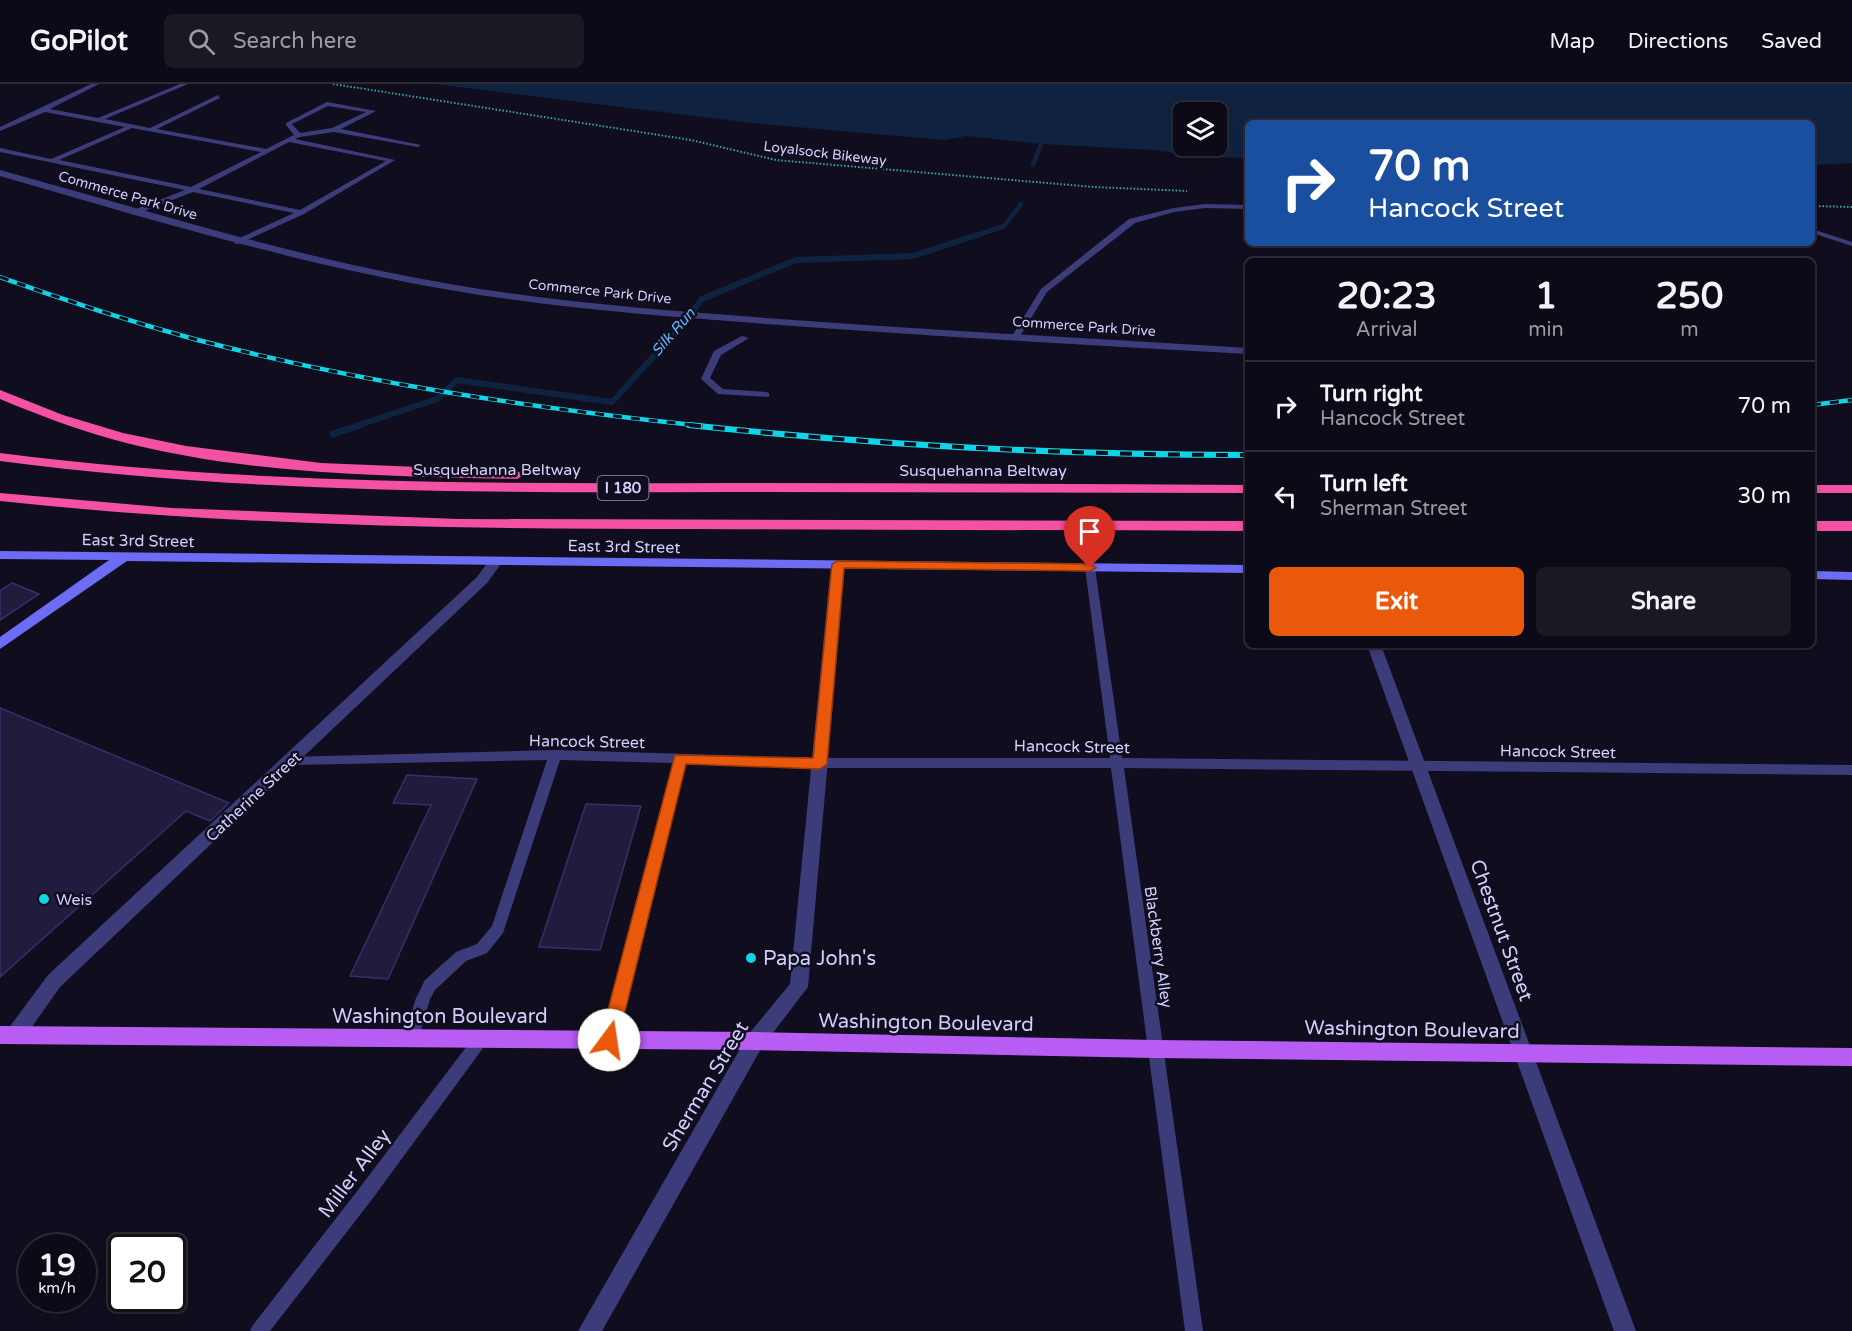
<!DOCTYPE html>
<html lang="en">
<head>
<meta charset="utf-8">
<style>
	body { margin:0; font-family:"Varela Round",sans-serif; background:#1a1823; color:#f1f3f6; height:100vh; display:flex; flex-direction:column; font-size:22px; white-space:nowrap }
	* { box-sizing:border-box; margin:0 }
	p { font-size:20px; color:#9a9aa1 }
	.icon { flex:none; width:33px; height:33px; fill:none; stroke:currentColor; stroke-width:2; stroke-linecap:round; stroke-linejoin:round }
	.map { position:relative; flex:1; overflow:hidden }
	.details { position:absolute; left:1245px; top:174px; width:570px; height:390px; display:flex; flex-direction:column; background:#0c0a16; border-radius:9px; box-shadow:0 3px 9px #0003,0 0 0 2px #2c2b35 }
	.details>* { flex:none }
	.banner { position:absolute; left:1245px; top:36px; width:570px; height:126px; border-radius:9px; box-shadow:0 3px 9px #0003,0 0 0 2px #2c2b35; background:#1a4fa0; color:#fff; overflow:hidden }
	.tools { position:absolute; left:1173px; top:18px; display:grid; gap:12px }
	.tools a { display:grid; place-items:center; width:54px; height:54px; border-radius:9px; background:#0c0a16; box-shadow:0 3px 9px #0003,0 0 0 2px #2c2b35; font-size:30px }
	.speed { position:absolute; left:18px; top:1150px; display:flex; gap:12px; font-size:30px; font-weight:700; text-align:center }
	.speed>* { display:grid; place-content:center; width:78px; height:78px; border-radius:50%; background:#0c0a16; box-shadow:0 3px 9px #0003,0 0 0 2px #2c2b35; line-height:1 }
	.speed small { font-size:15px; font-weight:400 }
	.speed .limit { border:3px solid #111; border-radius:9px; background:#fff; color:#111 }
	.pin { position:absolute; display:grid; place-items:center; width:51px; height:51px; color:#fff; margin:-62px -26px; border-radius:50% 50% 50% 0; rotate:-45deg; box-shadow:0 0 6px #0007 }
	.pin .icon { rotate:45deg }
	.me { position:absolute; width:66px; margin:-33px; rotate:14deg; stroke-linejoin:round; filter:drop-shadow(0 0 4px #0008) }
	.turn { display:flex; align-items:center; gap:21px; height:126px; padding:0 24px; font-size:27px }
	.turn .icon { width:78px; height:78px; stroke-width:2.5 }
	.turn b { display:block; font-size:42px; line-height:51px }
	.eta { display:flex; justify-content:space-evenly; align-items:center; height:102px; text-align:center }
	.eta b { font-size:36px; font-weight:700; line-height:42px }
	.button { display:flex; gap:12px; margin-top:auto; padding:12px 24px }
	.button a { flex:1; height:69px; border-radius:9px; background:#ea580c; color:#fff; font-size:24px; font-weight:700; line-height:69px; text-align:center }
	.button a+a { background:#1a1823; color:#f1f3f6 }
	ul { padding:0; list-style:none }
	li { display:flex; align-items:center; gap:18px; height:90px; padding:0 24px; border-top:2px solid #2c2b35 }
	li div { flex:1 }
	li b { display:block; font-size:22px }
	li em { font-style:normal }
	header { display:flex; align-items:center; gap:36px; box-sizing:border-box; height:84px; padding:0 30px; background:#0c0a16; border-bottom:2px solid #2c2b35 }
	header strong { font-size:28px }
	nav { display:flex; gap:33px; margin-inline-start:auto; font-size:21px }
	.search { width:420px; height:54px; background:#1a1823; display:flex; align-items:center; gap:15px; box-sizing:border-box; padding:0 21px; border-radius:9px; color:#9a9aa1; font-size:22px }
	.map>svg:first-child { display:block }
	.water { fill:#0f2340; fill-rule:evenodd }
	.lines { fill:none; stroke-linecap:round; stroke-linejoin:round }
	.stream-far2 { stroke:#0f2340; stroke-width:4.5 }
	.stream-far1 { stroke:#0f2340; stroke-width:6 }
	.stream { stroke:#0f2340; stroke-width:7 }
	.building { fill:#211b3e; stroke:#392f68; stroke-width:1.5 }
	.path { stroke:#35a89f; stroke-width:2; stroke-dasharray:1.5 2; stroke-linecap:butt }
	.lane { fill:#3d3c7a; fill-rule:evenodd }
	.street { fill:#3d3c7a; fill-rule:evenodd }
	.secondary { fill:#6c6cf5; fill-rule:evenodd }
	.primary { fill:#b85df4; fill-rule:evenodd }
	.highway { fill:#f351a2; fill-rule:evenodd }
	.rail-far1-casing { stroke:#10d5e6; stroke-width:4.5 }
	.rail-casing { stroke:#10d5e6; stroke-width:6 }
	.rail-far1 { stroke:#100e1e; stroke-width:3; stroke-dasharray:9; stroke-linecap:butt }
	.rail { stroke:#100e1e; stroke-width:4; stroke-dasharray:12; stroke-linecap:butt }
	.route { fill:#ea580c; stroke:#983908; stroke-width:1.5 }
	.poi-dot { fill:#10d5e6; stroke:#100e1e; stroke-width:2 }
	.labels { text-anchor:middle; stroke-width:5; stroke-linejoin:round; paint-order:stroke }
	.far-street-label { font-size:14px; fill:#d2cefc; stroke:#100e1e }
	.far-water-label { font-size:15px; font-style:italic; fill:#63b4f4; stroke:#100e1e }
	.shield { fill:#100e1e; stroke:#9894b9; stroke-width:1.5 }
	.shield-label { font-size:15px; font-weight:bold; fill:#d2cefc }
	.street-label { font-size:16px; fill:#d2cefc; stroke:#100e1e }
	.poi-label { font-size:16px; fill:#d2cefc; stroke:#100e1e; text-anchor:start }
	.near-street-label { font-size:20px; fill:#d2cefc; stroke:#100e1e }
	.near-poi-label { font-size:20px; fill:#d2cefc; stroke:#100e1e; text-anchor:start }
</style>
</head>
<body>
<header>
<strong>GoPilot</strong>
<div class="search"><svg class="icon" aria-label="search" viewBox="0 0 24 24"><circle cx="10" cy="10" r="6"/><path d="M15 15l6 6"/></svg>Search here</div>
<nav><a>Map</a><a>Directions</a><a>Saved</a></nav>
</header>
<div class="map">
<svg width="1852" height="1247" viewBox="0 0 1852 1247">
	<rect width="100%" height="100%" fill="#100e1e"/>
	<path class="water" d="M434,0H1852V79L1812,81V39H1248V74L1205,73L1154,66L1042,60L966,52L944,56L752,39ZM1184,28H1216V62H1184Z"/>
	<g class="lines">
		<path class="stream-far2" d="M1033,81L1045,50
			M972,153L1004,142L1021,120"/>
		<path class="stream-far1" d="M356,342L437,315L457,296L612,318L682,241L702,215L796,176L913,172L977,151"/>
		<path class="stream" d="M333,350L360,341"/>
	</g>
	<path class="building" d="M12,499L39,510L0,536V507Z
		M0,624L229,719L210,737L186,727L0,893Z
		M407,691L477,695L388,895L350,892L431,721L393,719Z
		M586,720L641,722L600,866L539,863Z"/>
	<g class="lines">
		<path class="path" d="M333,0L691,56L776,76L1094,103L1187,107
			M1812,122L1852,123"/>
		<path class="lane" d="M91,0H99L50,25L98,34L180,0H188L105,35L150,44L218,11L220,14L157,45L266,65L294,51L286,41V39L327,18L376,27L341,45L421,61L418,63L334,48L300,53L295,55L395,76L304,130L238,160H235V156L294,129L193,108L134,131L130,129L131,127L185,106L0,68V64L51,75L125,43L45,28L0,47V43ZM328,22L366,28L332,44L300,49L292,40ZM132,44L261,68L191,103L59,76ZM289,58L386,77L300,126L199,105Z
			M1205,120L1248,121V125L1205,124L1174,128L1135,139L1047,208L1019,254H1013L1012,252L1041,205L1129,135L1174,124Z
			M1812,145L1852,158V162L1812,149Z
			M742,252L749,254L721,271L710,294L723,305L766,308L769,309V313L718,310L701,295L714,267Z
			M1090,481L1095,484L1122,674L1852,681V691L1124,684L1203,1247H1185L1111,684H820L685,680L617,956L614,961L609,963L604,961L601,956L673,679L560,676L503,849L487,869L466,877L435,906L430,915L417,959L412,961L407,959L404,954L416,914L425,896L456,868L477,860L492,842L547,676L292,681L288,679L286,676L288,673L555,666L820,674H1110L1085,484Z
			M481,948L486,950L489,955L486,960L370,1118L270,1247H250L253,1241L358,1106L476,950Z"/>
		<path class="street" d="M0,86C150,127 296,174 450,200C554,218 660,226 766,234C926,246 1087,254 1248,264V270C1087,261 926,252 766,240C660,232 554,224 450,206C297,180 149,135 0,92Z
			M496,473L503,477L487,499L60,903L22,957L15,960L8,957L6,951L8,945L48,891L477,493L491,474Z
			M838,477L845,481L808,903L762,963L602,1247H578L748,951L790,900L831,481Z
			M1367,561H1381L1636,1247H1614Z"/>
		<path class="secondary" d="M0,467L1248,481V489L127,477L0,565V553L109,476L0,475Z
			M1812,487L1852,488V496L1812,495Z"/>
		<path class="primary" d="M0,942L755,948L1155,956L1852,964V982L1155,974L755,966L0,960Z"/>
		<path class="highway" d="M0,306L63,331L123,349L186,362L321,379L517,387L524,391L517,395C384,392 245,391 115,356C76,345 38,331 0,315Z
			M0,369C242,400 484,400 727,399C901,399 1074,400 1248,401V409C1074,409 901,408 727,408C484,409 242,409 0,377Z
			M1812,401H1852V409H1812Z
			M0,409L172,424L459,435L1248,437V447C1064,446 880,446 696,445C463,445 231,442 0,417Z
			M1812,437H1852V447H1812Z"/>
		<defs>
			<path id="rail-far1" d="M0,193C64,216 129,237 194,255C361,299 532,324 703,342
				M1812,321L1852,316"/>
			<path id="rail" d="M689,341C874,361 1062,371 1248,371"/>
		</defs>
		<use href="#rail-far1" class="rail-far1-casing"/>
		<use href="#rail" class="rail-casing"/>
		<use href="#rail-far1" class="rail-far1"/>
		<use href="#rail" class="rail"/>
	</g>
	<path class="route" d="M838,477L1090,480L1096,484L1090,487L844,484L827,680L820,685L686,680L618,956L615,961L609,964L603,961L600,956L675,671L813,674L832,480Z"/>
	<g class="poi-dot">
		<circle cx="44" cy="815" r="6"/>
		<circle cx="751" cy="874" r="6"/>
	</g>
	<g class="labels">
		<g class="far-street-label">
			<text transform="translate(825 69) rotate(7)" y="5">Loyalsock Bikeway</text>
			<text transform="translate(128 111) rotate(16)" y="5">Commerce Park Drive</text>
			<text transform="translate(600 207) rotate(6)" y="5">Commerce Park Drive</text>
			<text transform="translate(1084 242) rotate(4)" y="5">Commerce Park Drive</text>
		</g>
		<g class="far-water-label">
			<text transform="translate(673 248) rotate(-49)" y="5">Silk Run</text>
		</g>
		<rect class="shield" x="597.5" y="392" width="51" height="24" rx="4.5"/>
		<g class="shield-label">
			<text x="623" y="409">I 180</text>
		</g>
		<g class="street-label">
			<text x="497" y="391">Susquehanna Beltway</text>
			<text x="983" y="392">Susquehanna Beltway</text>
			<text transform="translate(138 456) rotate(1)" y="6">East 3rd Street</text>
			<text transform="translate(624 462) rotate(1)" y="6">East 3rd Street</text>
			<text transform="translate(587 657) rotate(1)" y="6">Hancock Street</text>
			<text transform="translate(1072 662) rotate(1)" y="6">Hancock Street</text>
			<text transform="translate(1558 667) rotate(1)" y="6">Hancock Street</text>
			<text transform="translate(253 712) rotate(-43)" y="6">Catherine Street</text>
			<text transform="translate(1159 863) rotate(82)" y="6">Blackberry Alley</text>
		</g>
		<g class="poi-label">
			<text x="56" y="821">Weis</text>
		</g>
		<g class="near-street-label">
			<text transform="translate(1502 846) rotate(70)" y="7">Chestnut Street</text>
			<text x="440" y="939">Washington Boulevard</text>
			<text transform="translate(926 938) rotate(1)" y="7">Washington Boulevard</text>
			<text transform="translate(1412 945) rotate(1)" y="7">Washington Boulevard</text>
			<text transform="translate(705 1002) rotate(-59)" y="7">Sherman Street</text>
			<text transform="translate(354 1089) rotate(-53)" y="7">Miller Alley</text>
		</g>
		<g class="near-poi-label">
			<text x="763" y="881">Papa John's</text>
		</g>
	</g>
</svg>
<div class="tools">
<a><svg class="icon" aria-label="layers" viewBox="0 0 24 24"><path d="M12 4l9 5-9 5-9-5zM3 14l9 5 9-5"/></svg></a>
</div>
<div class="speed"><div>19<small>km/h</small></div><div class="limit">20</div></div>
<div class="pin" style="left:1090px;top:484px;background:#d93025"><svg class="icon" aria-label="arrive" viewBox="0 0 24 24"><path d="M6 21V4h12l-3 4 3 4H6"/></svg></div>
<svg class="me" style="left:609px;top:956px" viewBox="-20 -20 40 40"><circle r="19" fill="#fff"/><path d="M0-13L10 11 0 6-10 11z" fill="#ea580c"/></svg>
<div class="banner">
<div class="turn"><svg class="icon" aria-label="right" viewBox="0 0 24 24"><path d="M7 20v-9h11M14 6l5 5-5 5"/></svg><div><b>70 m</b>Hancock Street</div></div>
</div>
<section class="details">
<div class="eta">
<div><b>20:23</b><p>Arrival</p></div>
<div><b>1</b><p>min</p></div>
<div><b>250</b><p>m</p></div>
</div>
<ul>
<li><svg class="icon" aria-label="right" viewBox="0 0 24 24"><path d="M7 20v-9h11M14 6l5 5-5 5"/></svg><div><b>Turn right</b><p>Hancock Street</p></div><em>70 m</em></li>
<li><svg class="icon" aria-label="left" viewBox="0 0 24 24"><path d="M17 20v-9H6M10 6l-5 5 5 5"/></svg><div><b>Turn left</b><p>Sherman Street</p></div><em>30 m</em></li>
</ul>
<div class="button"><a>Exit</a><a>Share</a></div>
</section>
</div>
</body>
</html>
